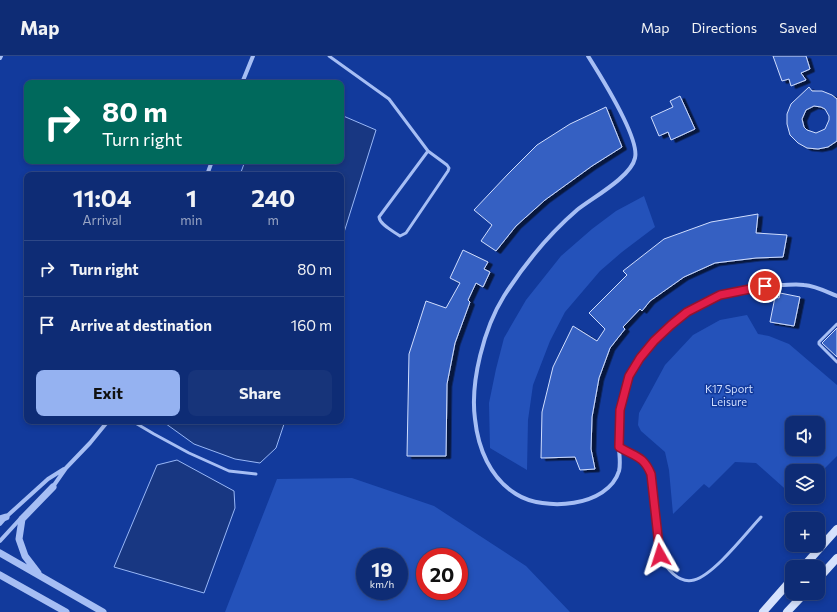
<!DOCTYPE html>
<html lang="en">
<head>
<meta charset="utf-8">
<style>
	body { margin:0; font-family:Commissioner,sans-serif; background:#17347a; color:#f1f3f6; height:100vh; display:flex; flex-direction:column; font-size:15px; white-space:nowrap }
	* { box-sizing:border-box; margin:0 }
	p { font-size:13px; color:#9ba7c5 }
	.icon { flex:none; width:22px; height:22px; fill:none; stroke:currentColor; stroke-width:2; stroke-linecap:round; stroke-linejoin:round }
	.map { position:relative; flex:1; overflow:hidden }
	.panel { position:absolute; left:24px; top:116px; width:320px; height:252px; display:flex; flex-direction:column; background:#0e2c75; border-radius:8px; box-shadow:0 2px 6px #0003,0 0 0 1px #2e4887 }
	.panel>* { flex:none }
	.hud { position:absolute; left:24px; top:24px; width:320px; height:84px; border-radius:8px; box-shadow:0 2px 6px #0003,0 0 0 1px #2e4887; background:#00695c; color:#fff; overflow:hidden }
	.tools { position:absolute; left:785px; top:360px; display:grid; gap:8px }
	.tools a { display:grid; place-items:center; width:40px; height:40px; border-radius:8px; background:#0e2c75; box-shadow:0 2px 6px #0003,0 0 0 1px #2e4887; font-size:20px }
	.speed { position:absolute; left:356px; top:492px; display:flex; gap:8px; font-size:20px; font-weight:700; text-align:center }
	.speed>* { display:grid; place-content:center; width:52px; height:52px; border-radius:50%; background:#0e2c75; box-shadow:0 2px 6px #0003,0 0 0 1px #2e4887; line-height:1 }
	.speed small { font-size:10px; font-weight:400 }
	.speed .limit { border:6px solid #d22; background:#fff; color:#111 }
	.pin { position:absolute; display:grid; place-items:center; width:34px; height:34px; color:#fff; margin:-17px; border:2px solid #fff; border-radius:50%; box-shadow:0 1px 4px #0007 }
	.me { position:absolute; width:44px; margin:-22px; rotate:354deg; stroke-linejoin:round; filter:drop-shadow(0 0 3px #0008) }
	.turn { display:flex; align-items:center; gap:14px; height:84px; padding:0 12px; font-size:18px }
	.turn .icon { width:52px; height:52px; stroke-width:2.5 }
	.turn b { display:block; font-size:28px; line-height:34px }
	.eta { display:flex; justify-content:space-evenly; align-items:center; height:68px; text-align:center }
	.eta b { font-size:24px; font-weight:700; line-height:28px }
	.primary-button { display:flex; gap:8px; margin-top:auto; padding:8px 12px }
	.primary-button a { flex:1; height:46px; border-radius:8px; background:#95b2f1; color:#111; font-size:16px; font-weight:700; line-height:46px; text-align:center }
	.primary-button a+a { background:#17347a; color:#f1f3f6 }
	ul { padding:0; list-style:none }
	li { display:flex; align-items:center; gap:12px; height:56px; padding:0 12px; border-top:1px solid #2e4887 }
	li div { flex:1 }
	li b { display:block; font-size:15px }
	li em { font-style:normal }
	header { display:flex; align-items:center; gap:24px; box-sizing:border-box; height:56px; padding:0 20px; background:#0e2c75; border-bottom:1px solid #2e4887 }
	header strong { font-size:19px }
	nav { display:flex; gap:22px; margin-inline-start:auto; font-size:14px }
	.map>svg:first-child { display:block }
	.green { fill:#2452ba; fill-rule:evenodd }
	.water { fill:#183782; stroke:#98b7f7 }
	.building { fill:#3660c2; stroke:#cfddfe; fill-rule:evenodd; filter:url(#shadow) }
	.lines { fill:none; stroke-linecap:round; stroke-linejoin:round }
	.service { stroke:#a6bef4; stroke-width:3 }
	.minor { stroke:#a6bef4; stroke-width:4 }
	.tertiary { stroke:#a6bef4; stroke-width:7 }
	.secondary { stroke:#d6e2fd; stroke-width:8 }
	.route-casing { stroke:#92132f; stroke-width:10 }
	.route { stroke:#e11d48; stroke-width:7 }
	.labels { text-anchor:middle; stroke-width:3; stroke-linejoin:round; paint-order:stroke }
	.park-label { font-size:11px; fill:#cfddfe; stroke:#123a9c }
</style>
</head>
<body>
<header>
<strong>Map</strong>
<nav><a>Map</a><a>Directions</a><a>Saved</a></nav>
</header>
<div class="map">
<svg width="837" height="556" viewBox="0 0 837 556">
	<defs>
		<filter id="shadow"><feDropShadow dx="4.5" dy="2.5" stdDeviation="0" flood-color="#0009"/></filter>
	</defs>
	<rect width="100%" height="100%" fill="#123a9c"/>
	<path class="green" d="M644,140L655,171L622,196L600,215L565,256L550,285L533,329L528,364L527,414L490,392L489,347L496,313L504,282L526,244L561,200L592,173L616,155Z
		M747,259L758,278L769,280L789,288L837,329V400L818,419V415H792V439L756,407L735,406L709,432L704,428L673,458L669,414L665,396L641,375L638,369L639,357L665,309L693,279L720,264ZM792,367H818V393H792Z
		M352,422L434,450L526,510L570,556H225L277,423ZM365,501H399V535H365ZM425,501H459V535H425Z"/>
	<path class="water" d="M341,59L376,74L341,186V119H240L245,105H341Z
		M162,365H285L276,392L260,407L235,403L194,388Z
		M177,404L234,435L235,452L204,537L114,511L157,409Z"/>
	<path class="building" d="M773,0H806L810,13L801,17L806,24L791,30L789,23L782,25Z
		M809,31L812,35H822L832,39L837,43V85L828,91L818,93L807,92L798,87L790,79L787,68V58L791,48ZM814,50L821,51L825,53L829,60V64L825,73L816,77L807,74L804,71L802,63L806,54Z
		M680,40L695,73L671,84L668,76L659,80L651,61L673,51L670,45Z
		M606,51L622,91L592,110L545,144L516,170L496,195L481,185L492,169L474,154L508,118L537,89L570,68Z
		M758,158L756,177L787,179L783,201L756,202L715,207L684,221L650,245L642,255L640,253L623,271L625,273L610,292L599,322L592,361L591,393L595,413L580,414L575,401L541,402L542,356L553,311L573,270L597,285L605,273L589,257L627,219L623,215L664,183L711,166Z
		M463,194L488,206L484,213L490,216L483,231L476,227L468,244L470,246L455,287L447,328L446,400H407L409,298L426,245L446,252L460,227L450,222Z
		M780,237L800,241L794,270L770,266L775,241L779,242Z
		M837,272V301L822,287Z"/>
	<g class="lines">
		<path class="service" d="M329,0L389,43L428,95
			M428,95L447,109L449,112L448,115L406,177L400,180C393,175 380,169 379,161Z
			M837,268L819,286V288L837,306
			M132,365L154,378L189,397L229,415L256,418
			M619,391C635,401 643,399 651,418L660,499C666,512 678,528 694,524C714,519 747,476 761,461"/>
		<path class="minor" d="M588,0C600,19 640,82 635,102C631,121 592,142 577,154C549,178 524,209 504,240C484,272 470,326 475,363C478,392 490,422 516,438C544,456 608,451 619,415C621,407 619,398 619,390C618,365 620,346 629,322C641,290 674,263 704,247C710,244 715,240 722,239C740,233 761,230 780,229C788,229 797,228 804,229C816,230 827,236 837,240
			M0,2L1,0
			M242,27L253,0
			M207,119L212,105
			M52,432L66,412L90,387L108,365
			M0,468L6,461L48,423L64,413
			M0,485L21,462"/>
		<path class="tertiary" d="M0,463L6,461
			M0,497L103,556
			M38,517L25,500L19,483L22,463L53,431
			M0,519L66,556"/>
		<path class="secondary" d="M803,511L837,473
			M818,523L837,502
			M763,556L792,523
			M787,556L805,537"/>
	</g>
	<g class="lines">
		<defs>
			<path id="route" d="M660,499L651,418C643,399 635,401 619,391L620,354L629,320L640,302L654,285L671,269L687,256L720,239L765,230"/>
		</defs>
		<use href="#route" class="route-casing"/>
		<use href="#route" class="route"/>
	</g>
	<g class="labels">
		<g class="park-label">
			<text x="729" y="337">K17 Sport<tspan x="729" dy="13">Leisure</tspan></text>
		</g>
	</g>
</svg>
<div class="tools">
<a><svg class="icon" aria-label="sound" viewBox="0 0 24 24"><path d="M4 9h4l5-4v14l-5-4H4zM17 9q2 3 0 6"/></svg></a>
<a><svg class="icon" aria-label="layers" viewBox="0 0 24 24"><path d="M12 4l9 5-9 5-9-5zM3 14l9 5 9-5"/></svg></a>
<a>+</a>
<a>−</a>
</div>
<div class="speed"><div>19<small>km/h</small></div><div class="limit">20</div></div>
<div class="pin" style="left:765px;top:230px;background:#d93025"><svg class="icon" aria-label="arrive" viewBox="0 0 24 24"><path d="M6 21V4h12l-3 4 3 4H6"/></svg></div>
<svg class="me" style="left:660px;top:499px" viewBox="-20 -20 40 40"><path d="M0-17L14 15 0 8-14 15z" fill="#e11d48" stroke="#fff" stroke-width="4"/></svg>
<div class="hud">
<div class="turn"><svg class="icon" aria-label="right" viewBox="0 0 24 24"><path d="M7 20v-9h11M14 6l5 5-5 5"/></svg><div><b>80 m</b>Turn right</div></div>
</div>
<section class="panel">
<div class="eta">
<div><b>11:04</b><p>Arrival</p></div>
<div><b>1</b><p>min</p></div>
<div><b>240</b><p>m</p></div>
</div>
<ul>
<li><svg class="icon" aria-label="right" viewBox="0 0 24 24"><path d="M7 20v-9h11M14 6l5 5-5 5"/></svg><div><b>Turn right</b></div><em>80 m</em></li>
<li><svg class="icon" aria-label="arrive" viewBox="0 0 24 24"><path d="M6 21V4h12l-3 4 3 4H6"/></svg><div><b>Arrive at destination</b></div><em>160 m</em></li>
</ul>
<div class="primary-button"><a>Exit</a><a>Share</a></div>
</section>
</div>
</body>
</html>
